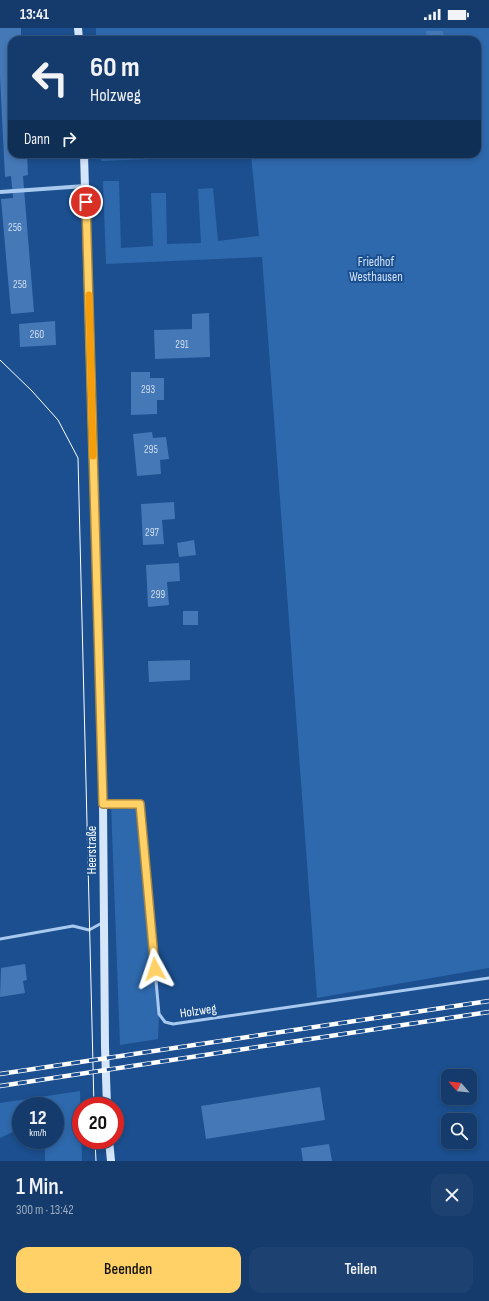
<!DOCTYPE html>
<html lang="de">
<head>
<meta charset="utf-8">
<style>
	body { margin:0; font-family:"Sofia Sans Condensed",sans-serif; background:#1d4271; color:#f1f3f6; height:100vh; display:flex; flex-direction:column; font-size:15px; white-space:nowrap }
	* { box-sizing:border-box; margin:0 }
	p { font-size:13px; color:#9dadc1 }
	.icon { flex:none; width:22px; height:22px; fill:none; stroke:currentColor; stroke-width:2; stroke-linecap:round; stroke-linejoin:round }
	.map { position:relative; height:1133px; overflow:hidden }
	.side { display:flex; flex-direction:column; background:#143b6b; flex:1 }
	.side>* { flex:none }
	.top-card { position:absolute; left:8px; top:8px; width:473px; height:122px; border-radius:12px; box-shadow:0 2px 6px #0003,0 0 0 1px #33557e; background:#143b6b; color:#f1f3f6; overflow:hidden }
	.needle { width:26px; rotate:297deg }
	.controls { position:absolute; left:441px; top:1041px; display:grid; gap:8px }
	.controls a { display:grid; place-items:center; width:36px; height:36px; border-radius:8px; background:#143b6b; box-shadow:0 2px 6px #0003,0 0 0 1px #33557e; font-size:20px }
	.speed { position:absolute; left:12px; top:1069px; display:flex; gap:8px; font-size:20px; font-weight:700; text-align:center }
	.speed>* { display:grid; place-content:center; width:52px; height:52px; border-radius:50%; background:#143b6b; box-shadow:0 2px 6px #0003,0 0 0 1px #33557e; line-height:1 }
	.speed small { font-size:10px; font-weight:400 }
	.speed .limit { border:6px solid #d22; background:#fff; color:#111 }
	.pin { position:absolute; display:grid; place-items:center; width:34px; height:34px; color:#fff; margin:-17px; border:2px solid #fff; border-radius:50%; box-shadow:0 1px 4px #0007 }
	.me { position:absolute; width:44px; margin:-22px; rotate:355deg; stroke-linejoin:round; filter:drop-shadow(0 0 3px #0008) }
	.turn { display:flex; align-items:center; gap:14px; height:84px; padding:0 16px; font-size:18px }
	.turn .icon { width:52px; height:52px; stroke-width:2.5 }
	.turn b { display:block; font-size:28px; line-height:34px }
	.then { display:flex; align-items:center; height:38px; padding:0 16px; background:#0003; gap:8px; font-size:15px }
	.round { display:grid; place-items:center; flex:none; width:42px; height:42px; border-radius:12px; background:#1d4271 }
	.headline { display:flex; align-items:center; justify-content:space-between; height:68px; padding:0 16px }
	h1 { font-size:24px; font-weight:600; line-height:30px }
	.cta { display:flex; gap:8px; margin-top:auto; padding:8px 16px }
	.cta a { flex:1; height:46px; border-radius:12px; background:#ffd166; color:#111; font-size:16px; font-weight:600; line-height:46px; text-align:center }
	.cta a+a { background:#1d4271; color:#f1f3f6 }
	.status { display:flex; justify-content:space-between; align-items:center; height:28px; padding:0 20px; background:#143b6b; direction:ltr }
	.status svg { height:11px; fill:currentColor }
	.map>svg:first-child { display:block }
	.green { fill:#2e69ad }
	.building { fill:#4478b7 }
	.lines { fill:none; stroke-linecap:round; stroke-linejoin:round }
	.lane { stroke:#a9c9ee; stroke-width:3 }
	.street { stroke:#a9c9ee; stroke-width:4 }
	.secondary { stroke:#d6e6fa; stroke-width:8 }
	.tram { stroke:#fff; stroke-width:1 }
	.rail-casing { stroke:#fff; stroke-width:4.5 }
	.rail { stroke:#1b4f8f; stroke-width:3; stroke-dasharray:9; stroke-linecap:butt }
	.route-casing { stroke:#a68842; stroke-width:10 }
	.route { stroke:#ffd166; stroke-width:7 }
	.slow { stroke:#f59e0b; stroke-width:7 }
	.labels { text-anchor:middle; stroke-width:4; stroke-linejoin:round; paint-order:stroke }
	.number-label { font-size:11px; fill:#d0dded }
	.park-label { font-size:13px; fill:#cfe3fa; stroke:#1b4f8f }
	.street-label { font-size:13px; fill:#fff; stroke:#1b4f8f }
</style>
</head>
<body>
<div class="status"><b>13:41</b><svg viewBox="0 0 49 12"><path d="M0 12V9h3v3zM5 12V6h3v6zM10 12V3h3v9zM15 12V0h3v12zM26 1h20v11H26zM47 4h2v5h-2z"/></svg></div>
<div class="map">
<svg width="489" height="1133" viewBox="0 0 489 1133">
	<rect width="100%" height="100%" fill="#1b4f8f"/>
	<path class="green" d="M96,0H489V940L317,970L262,229L106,236L103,153H119L121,220L153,218L151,165H166L167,216L201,215L198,161L213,160L218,213L259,208L251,127L101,133L100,126H477V12H96Z
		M111,776H140L159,986L158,1011L120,1017Z
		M80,1063L82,1133H45V1112H55V1078H21V1100L0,1110V1075Z"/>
	<path class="building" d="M0,0H21V12H12V126H27L28,147L23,148L34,284L11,286L1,171L13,170L11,148L5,149L0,48Z
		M426,3H443L444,12H427Z
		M209,285L210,329L155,331L154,302L192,301V286Z
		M55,293L56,317L20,319L19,296Z
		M131,344H150V350H164V372H157V386L131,387Z
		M152,404L153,410L166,409L169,431L160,432L161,446L137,448L133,406Z
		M174,474L175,491L162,492L164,516L143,517L141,476Z
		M194,512L196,527L179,529L177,515Z
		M179,535L180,553L167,554L169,577L148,579L146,537Z
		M183,583H198V597H183Z
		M190,632V652L149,654L148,633Z
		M25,936L27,952L23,953L25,965L0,969L1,940Z
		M320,1059L325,1092L206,1111L201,1078Z
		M329,1116L332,1133H303L301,1120Z"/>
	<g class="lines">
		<path class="lane" d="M104,776H140L159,986L165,994L173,996L489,950
			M0,911L73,898L89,902L102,895"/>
		<path class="street" d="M0,164L85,158"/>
		<path class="secondary" d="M78,0L79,12
			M84,126L103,776L105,1019L107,1078
			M109,1112L111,1133"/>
		<path class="tram" d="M0,332L32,363L58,392L78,430L94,1078
			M95,1112L96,1133"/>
		<defs>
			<path id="rail" d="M0,1046L489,973
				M0,1058L489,984"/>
		</defs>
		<use href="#rail" class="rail-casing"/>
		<use href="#rail" class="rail"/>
	</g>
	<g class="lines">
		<defs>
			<path id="route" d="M86,174L103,776H140L155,941"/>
		</defs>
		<use href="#route" class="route-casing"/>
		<use href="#route" class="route"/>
		<path class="slow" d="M89,267L93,428"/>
	</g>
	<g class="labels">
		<g class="number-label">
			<text x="15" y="203">256</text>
			<text x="20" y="260">258</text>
			<text x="37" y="310">260</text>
			<text x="182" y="320">291</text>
			<text x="148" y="365">293</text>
			<text x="151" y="425">295</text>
			<text x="152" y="508">297</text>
			<text x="158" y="570">299</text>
		</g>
		<g class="park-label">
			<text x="376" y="238">Friedhof<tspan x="376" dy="15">Westhausen</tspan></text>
		</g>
		<g class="street-label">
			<text transform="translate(91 822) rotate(-90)" y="5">Heerstraße</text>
			<text transform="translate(198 982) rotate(-8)" y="5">Holzweg</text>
		</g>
	</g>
</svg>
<div class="controls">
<a><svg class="needle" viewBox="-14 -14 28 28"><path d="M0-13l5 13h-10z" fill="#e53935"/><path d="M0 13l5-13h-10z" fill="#9dadc1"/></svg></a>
<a><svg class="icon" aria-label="search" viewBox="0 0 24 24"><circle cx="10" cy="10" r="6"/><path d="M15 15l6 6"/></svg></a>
</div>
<div class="speed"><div>12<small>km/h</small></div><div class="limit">20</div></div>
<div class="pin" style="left:86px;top:174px;background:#d93025"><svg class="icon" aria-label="arrive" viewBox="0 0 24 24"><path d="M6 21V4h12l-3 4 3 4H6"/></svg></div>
<svg class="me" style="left:155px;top:941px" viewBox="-20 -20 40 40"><path d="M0-17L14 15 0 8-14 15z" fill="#ffd166" stroke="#fff" stroke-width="4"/></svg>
<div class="top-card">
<div class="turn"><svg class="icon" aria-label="left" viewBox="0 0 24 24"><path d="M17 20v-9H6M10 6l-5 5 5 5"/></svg><div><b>60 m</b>Holzweg</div></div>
<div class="then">Dann<svg class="icon" aria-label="right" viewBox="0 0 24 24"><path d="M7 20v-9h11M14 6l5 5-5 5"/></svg></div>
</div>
</div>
<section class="side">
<div class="headline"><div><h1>1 Min.</h1><p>300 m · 13:42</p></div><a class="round"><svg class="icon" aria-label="close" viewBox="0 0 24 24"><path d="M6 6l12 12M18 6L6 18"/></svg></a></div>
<div class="cta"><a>Beenden</a><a>Teilen</a></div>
</section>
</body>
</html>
